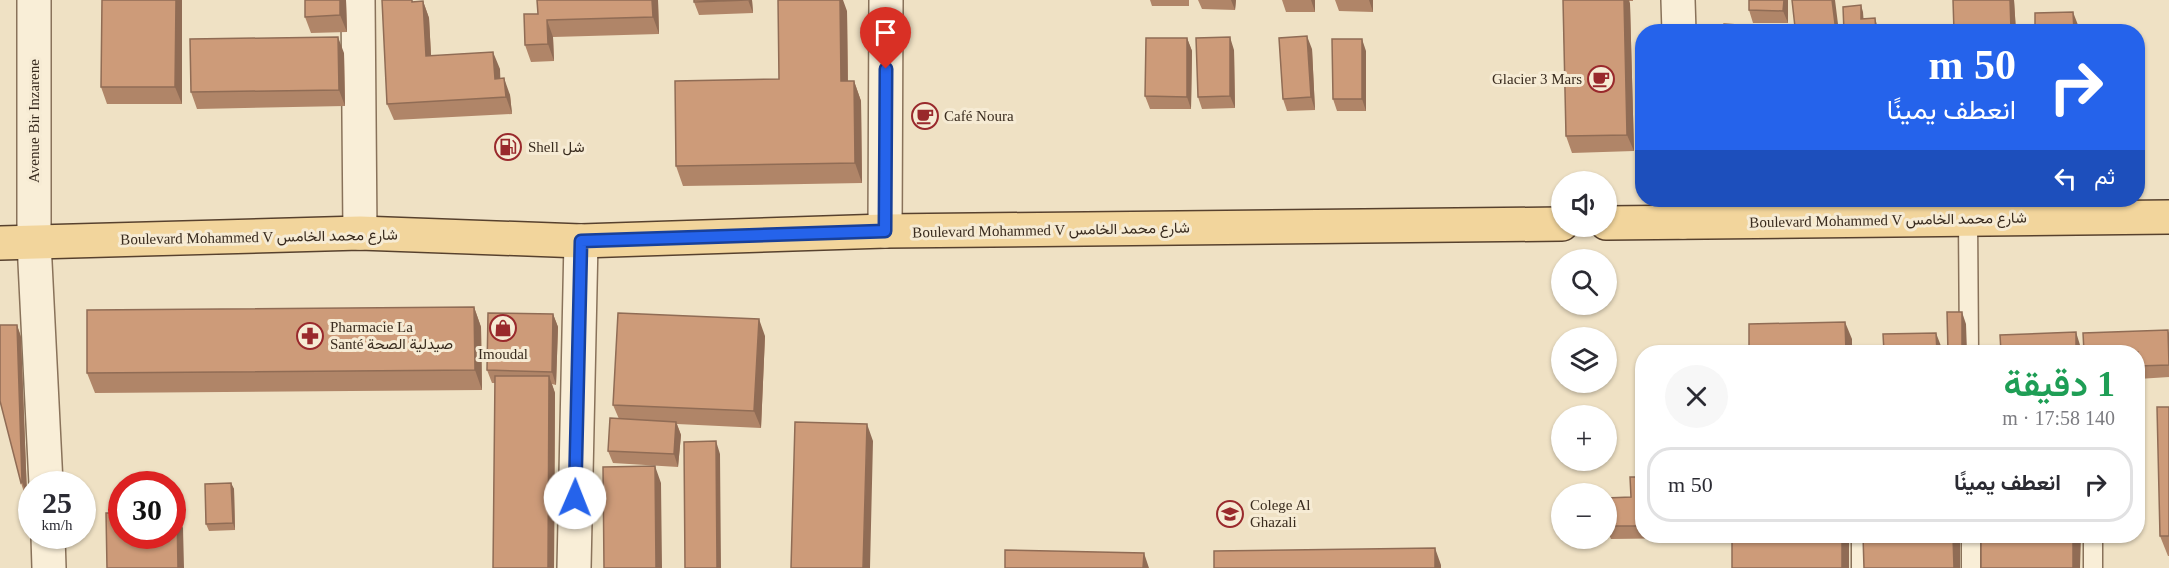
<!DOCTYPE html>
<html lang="ar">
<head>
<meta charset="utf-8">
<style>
	body { margin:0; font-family:"Times New Roman",Vazirmatn,serif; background:#f7f7f7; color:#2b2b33; direction:rtl; height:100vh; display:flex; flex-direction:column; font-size:22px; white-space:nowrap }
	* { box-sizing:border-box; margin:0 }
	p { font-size:20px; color:#7c7c81 }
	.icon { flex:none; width:33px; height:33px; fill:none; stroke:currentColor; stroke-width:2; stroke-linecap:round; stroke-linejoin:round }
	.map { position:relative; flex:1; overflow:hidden; direction:ltr }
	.drawer { position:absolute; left:1635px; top:345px; width:510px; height:198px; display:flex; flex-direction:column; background:#fff; border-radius:24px; box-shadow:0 2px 4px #0004; direction:rtl }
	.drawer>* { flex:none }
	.hud { position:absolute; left:1635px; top:24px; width:510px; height:183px; border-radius:24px; box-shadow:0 2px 4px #0004; direction:rtl; background:#2563eb; color:#fff; overflow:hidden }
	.tools { position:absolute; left:1551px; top:171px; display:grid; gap:12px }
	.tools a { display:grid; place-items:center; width:66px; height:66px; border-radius:50%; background:#fff; box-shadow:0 2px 4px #0004; font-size:30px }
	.speed { position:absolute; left:18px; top:471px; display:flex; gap:12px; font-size:30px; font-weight:700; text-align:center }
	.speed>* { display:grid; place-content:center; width:78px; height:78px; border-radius:50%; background:#fff; box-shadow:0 2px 4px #0004; line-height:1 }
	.speed small { font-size:15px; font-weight:400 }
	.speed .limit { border:9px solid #d22; background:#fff; color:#111 }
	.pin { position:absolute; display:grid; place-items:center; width:51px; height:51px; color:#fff; margin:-62px -26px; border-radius:50% 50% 50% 0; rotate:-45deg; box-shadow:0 0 6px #0007 }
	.pin .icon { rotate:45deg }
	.me { position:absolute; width:66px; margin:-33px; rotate:1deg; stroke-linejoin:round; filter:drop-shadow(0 0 4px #0008) }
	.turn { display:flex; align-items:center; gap:21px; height:126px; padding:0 30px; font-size:27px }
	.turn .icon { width:78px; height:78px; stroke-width:2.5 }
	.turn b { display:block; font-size:42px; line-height:51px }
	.then { display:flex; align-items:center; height:57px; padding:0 30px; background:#0003; gap:12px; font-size:22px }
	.round { display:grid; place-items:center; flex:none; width:63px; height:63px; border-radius:32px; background:#f7f7f7 }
	.overview { display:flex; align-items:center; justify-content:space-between; height:102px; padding:0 30px }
	h1 { font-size:36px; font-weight:600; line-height:45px; color:#1e9e55 }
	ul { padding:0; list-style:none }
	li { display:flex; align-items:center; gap:18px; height:75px; margin:0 12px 9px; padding:0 18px; border:3px solid #e1e1e2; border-radius:24px }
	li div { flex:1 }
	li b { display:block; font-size:22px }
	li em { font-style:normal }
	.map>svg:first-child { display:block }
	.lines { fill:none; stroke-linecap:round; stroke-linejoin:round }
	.lane-casing { stroke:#89725a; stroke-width:21 }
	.street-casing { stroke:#89725a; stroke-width:36 }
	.primary-casing { stroke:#57412e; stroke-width:36 }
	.lane { stroke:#f9eed7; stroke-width:18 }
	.street { stroke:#f9eed7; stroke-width:33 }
	.primary { stroke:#f2d59c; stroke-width:33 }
	.wall { fill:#b08568 }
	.shaded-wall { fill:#906c55 }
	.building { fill:#cd9b79; stroke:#906c55; stroke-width:1.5 }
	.route-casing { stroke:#184099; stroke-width:15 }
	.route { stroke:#2563eb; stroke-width:10 }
	.labels { text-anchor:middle; stroke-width:6; stroke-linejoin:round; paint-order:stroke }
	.poi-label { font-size:15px; fill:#392b1e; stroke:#f6ebd4; text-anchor:start }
	.street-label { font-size:15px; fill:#392b1e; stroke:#f6ebd4 }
</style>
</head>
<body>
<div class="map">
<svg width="2169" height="568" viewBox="0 0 2169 568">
	<rect width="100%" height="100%" fill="#efe1c4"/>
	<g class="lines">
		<defs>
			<path id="lane" d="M1968,219L1969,352
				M1861,568V536
				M1971,568V536
				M2093,568V536"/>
			<path id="street" d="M34,0V242L46,484
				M358,0L360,233
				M1678,0L1679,32
				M1683,200V222
				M885,231L886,0
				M48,536L49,568
				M574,568L581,241"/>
			<path id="primary" d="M1606,223L2169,217
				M0,243L360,233L581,241L885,231L1562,224"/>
		</defs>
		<use href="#lane" class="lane-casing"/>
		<use href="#street" class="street-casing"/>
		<use href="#primary" class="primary-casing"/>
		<use href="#lane" class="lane"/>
		<use href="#street" class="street"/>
		<use href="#primary" class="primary"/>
	</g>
	<path class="wall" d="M102,0H182V104H107L101,87Z
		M346,0L347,32L311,33L305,17Z
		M658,0L659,34L553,37L554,61L531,62L525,45L538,14Z
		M752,0L753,13L699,15L694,2Z
		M1150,0H1189V6H1152Z
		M1198,0H1236L1235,10L1202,9Z
		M1282,0H1315V12H1286Z
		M1335,0H1373V12L1339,11Z
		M1563,0H1633V1H1629L1630,4L1634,151L1572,153L1566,136Z
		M1788,0V23H1753L1749,10Z
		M1953,0H2014L2016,32H1954Z
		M423,1L429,18L431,56L500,69V79L510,95L512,114L394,120L387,104L417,2Z
		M847,11L848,81H854L861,101L862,183L683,186L676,166L779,79Z
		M1187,38L1192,51L1191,109H1150L1145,96Z
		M1312,49L1315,110L1287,111L1283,99Z
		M1234,50L1235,108L1202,109L1198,97Z
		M1366,51V111H1337L1333,99Z
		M344,53L345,106L197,109L191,92Z
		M474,307L481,327L482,390L95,393L87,373Z
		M553,314L558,327L556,385L552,384L555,393L554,568H493L495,383H492L487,370Z
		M17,325L21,337L27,495H25L21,483Z
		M2169,332V377L2138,379V352Z
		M765,336L761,428L677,424L681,435L678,467L613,463L608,451L619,419L613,405Z
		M2169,407V556H2168L2160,536Z
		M1642,477V536H1689V538L1611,539L1606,528V498L1631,497Z
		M231,483L234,489L235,530L209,531L206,524Z"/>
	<path class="shaded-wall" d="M176,0H182V104L175,87Z
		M340,0H346L347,32L340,15Z
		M652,0H658L659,34L653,17Z
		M748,0H752L753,13Z
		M840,0H843L847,11L848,101L841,81Z
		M1231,0H1236L1235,10Z
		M1311,0H1315V12Z
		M1369,0H1373V12Z
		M1624,0H1629L1630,4L1634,151L1627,135Z
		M1784,0H1788V23L1783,11Z
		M1832,0H1835L1839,32H1836Z
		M2010,0H2014L2016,32H2012L2011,30Z
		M423,1L429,18L432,73L426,56Z
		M1861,5L1863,12L1864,26L1861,19Z
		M2073,12L2078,25V32H2074Z
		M1875,18L1877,25L1878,32H1876Z
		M547,20L553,37L554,61L548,44Z
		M1307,36L1312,49L1315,110L1311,97Z
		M338,37L344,53L345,106L339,90Z
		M1230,37L1234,50L1235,108L1230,96Z
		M1187,38L1192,51L1191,109L1187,97Z
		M1362,39L1366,51V111L1362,99Z
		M493,52L500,69L501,96L495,79Z
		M504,78L510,95L512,114L506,97Z
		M854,81L861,101L862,183L855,163Z
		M474,307L481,327L482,390L475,370Z
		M1962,312L1966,324L1967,352H1962Z
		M553,314L558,327L556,385L552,372Z
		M759,319L765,336L761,428L754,411Z
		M1845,322L1852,339V352H1846Z
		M17,325L21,337L27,495L22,482Z
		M2076,332L2080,345V352H2076Z
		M1936,333L1941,346V352H1937Z
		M549,376L555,393L554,568H548Z
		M676,422L681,435L678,467L674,454Z
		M867,424L873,441L870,568H863Z
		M716,441L720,454L721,568H717Z
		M655,466L661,483L662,568H656Z
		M231,483L234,489L235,530L233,523Z
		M177,511L183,528L184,568H178Z
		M1842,536H1849V568H1842Z
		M1953,536H1960V568H1954Z
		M2073,536H2081L2080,568H2073Z
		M1435,548L1441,565V568H1435Z
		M1144,553L1149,568H1143Z"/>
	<path class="building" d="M102,0H176L175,87H101Z
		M305,0H340V15L305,17Z
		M382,0H412V2L423,1L426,56L493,52L495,79L504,78L506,97L387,104Z
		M537,0H652L653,17L547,20L548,44L525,45L524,14H538Z
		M694,0H748L694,2Z
		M778,0H840L841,81H854L855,163L676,166L675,81L779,79Z
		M1563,0H1624L1627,135L1566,136Z
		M1749,0H1784L1783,11L1749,10Z
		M1792,0H1832L1836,32H1764L1795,27Z
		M1953,0H2010L2011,30L1954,32Z
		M1861,5V19L1875,18L1876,32H1844L1843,7Z
		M2073,12L2074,32H2035V13Z
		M1724,24L1752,26V32H1723Z
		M1307,36L1311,97L1283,99L1279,38Z
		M338,37L339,90L191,92L190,39Z
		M1230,37V96L1198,97L1196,38Z
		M1146,38H1187V97L1145,96Z
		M1332,39H1362V99H1333Z
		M474,307L475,370L87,373V310Z
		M1947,312H1962V352H1948Z
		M488,313L553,314L552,372L487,370Z
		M618,313L759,319L754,411L613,405Z
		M1845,322L1846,352H1749V324Z
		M0,325H17L22,482L21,483L0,401Z
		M2168,330L2169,365L2138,366V352H2084L2083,333Z
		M2076,332V352H2001L2000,335Z
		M1936,333L1937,352H1884L1883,334Z
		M495,376H549L548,568H493Z
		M2157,407H2169V536H2160Z
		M610,418L676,422L674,454L608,451Z
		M795,422L867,424L863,568H791Z
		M716,441L717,568H685L684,442Z
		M655,466L656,568H604L603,467Z
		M1630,477H1642V526H1606V498L1631,497Z
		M231,483L233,523L206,524L205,484Z
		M172,511H177L178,568H107L106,513H122V536H172Z
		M1732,536H1842V568H1732Z
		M1863,536H1953L1954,568H1864Z
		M1981,536H2073V568H1981Z
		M1435,548V568H1214V551Z
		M1005,550L1144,553L1143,568H1005Z"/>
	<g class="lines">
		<defs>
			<path id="route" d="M575,498L581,241L885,231L886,69"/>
		</defs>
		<use href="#route" class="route-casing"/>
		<use href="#route" class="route"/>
	</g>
	<defs>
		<symbol id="cafe-ring" viewBox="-11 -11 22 22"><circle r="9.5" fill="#f6ebd4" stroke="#99292c" stroke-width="1.5"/><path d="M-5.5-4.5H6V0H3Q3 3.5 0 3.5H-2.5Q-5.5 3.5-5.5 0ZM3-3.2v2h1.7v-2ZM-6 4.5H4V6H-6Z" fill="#99292c"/></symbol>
		<symbol id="fuel-ring" viewBox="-11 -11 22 22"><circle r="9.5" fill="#f6ebd4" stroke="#99292c" stroke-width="1.5"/><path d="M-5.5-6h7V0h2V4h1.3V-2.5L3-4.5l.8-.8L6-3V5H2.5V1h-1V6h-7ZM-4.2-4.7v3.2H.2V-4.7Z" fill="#99292c"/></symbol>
		<symbol id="shop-ring" viewBox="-11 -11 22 22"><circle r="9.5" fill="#f6ebd4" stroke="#99292c" stroke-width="1.5"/><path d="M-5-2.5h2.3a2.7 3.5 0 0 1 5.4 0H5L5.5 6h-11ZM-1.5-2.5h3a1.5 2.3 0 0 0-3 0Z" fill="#99292c"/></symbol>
		<symbol id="pharmacy-ring" viewBox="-11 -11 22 22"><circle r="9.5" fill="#f6ebd4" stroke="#99292c" stroke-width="1.5"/><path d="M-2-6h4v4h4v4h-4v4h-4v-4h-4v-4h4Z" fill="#99292c"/></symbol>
		<symbol id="university-ring" viewBox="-11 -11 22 22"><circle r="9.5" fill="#f6ebd4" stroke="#99292c" stroke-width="1.5"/><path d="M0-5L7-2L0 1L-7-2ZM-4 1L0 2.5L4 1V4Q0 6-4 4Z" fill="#99292c"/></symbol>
	</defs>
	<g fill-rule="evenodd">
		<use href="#cafe-ring" x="1586" y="64" width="30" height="30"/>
		<use href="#cafe-ring" x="910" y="101" width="30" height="30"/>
		<use href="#fuel-ring" x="493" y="132" width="30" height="30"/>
		<use href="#shop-ring" x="488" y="313" width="30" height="30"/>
		<use href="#pharmacy-ring" x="295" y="321" width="30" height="30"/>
		<use href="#university-ring" x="1215" y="499" width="30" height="30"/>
	</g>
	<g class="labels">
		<g class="poi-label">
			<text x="1582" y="84" text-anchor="end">Glacier 3 Mars</text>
			<text x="944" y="121">Café Noura</text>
			<text x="528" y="152">Shell شل</text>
			<text x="330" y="332">Pharmacie La<tspan x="330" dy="17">Santé صيدلية الصحة</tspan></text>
			<text x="503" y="359" text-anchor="middle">Imoudal</text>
			<text x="1250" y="510">Colege Al<tspan x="1250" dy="17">Ghazali</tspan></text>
		</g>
		<g class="street-label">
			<text transform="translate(34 121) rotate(-90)" y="5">Avenue Bir Inzarene</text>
			<text transform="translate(1888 220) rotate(-1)" y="5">Boulevard Mohammed V شارع محمد الخامس</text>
			<text transform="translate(1051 230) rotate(-1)" y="5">Boulevard Mohammed V شارع محمد الخامس</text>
			<text transform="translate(259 237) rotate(-1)" y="5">Boulevard Mohammed V شارع محمد الخامس</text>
		</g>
	</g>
</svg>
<div class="tools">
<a><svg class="icon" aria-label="sound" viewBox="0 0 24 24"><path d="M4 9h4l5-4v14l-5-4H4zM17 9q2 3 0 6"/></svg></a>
<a><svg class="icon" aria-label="search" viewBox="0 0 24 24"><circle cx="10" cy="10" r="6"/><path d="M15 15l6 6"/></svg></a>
<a><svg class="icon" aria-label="layers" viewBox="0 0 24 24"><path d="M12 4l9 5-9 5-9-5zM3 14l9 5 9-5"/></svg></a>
<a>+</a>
<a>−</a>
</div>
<div class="speed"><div>25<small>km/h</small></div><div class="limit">30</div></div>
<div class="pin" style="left:886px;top:69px;background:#d93025"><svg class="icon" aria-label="arrive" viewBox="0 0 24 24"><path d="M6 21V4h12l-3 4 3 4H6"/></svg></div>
<svg class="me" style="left:575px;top:498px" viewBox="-20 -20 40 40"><circle r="19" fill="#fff"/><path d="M0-13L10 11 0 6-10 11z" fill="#2563eb"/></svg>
<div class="hud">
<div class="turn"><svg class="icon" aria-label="right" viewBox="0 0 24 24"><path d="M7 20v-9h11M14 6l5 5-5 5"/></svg><div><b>50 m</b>انعطف يمينًا</div></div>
<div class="then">ثم<svg class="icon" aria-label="left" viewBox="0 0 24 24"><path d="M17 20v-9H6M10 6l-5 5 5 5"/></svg></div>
</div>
<section class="drawer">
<div class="overview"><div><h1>1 دقيقة</h1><p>140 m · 17:58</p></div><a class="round"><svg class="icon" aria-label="close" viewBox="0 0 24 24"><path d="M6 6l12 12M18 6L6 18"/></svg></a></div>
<ul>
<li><svg class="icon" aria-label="right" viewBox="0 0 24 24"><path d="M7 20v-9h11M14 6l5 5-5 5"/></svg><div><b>انعطف يمينًا</b></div><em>50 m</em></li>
</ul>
</section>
</div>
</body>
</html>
